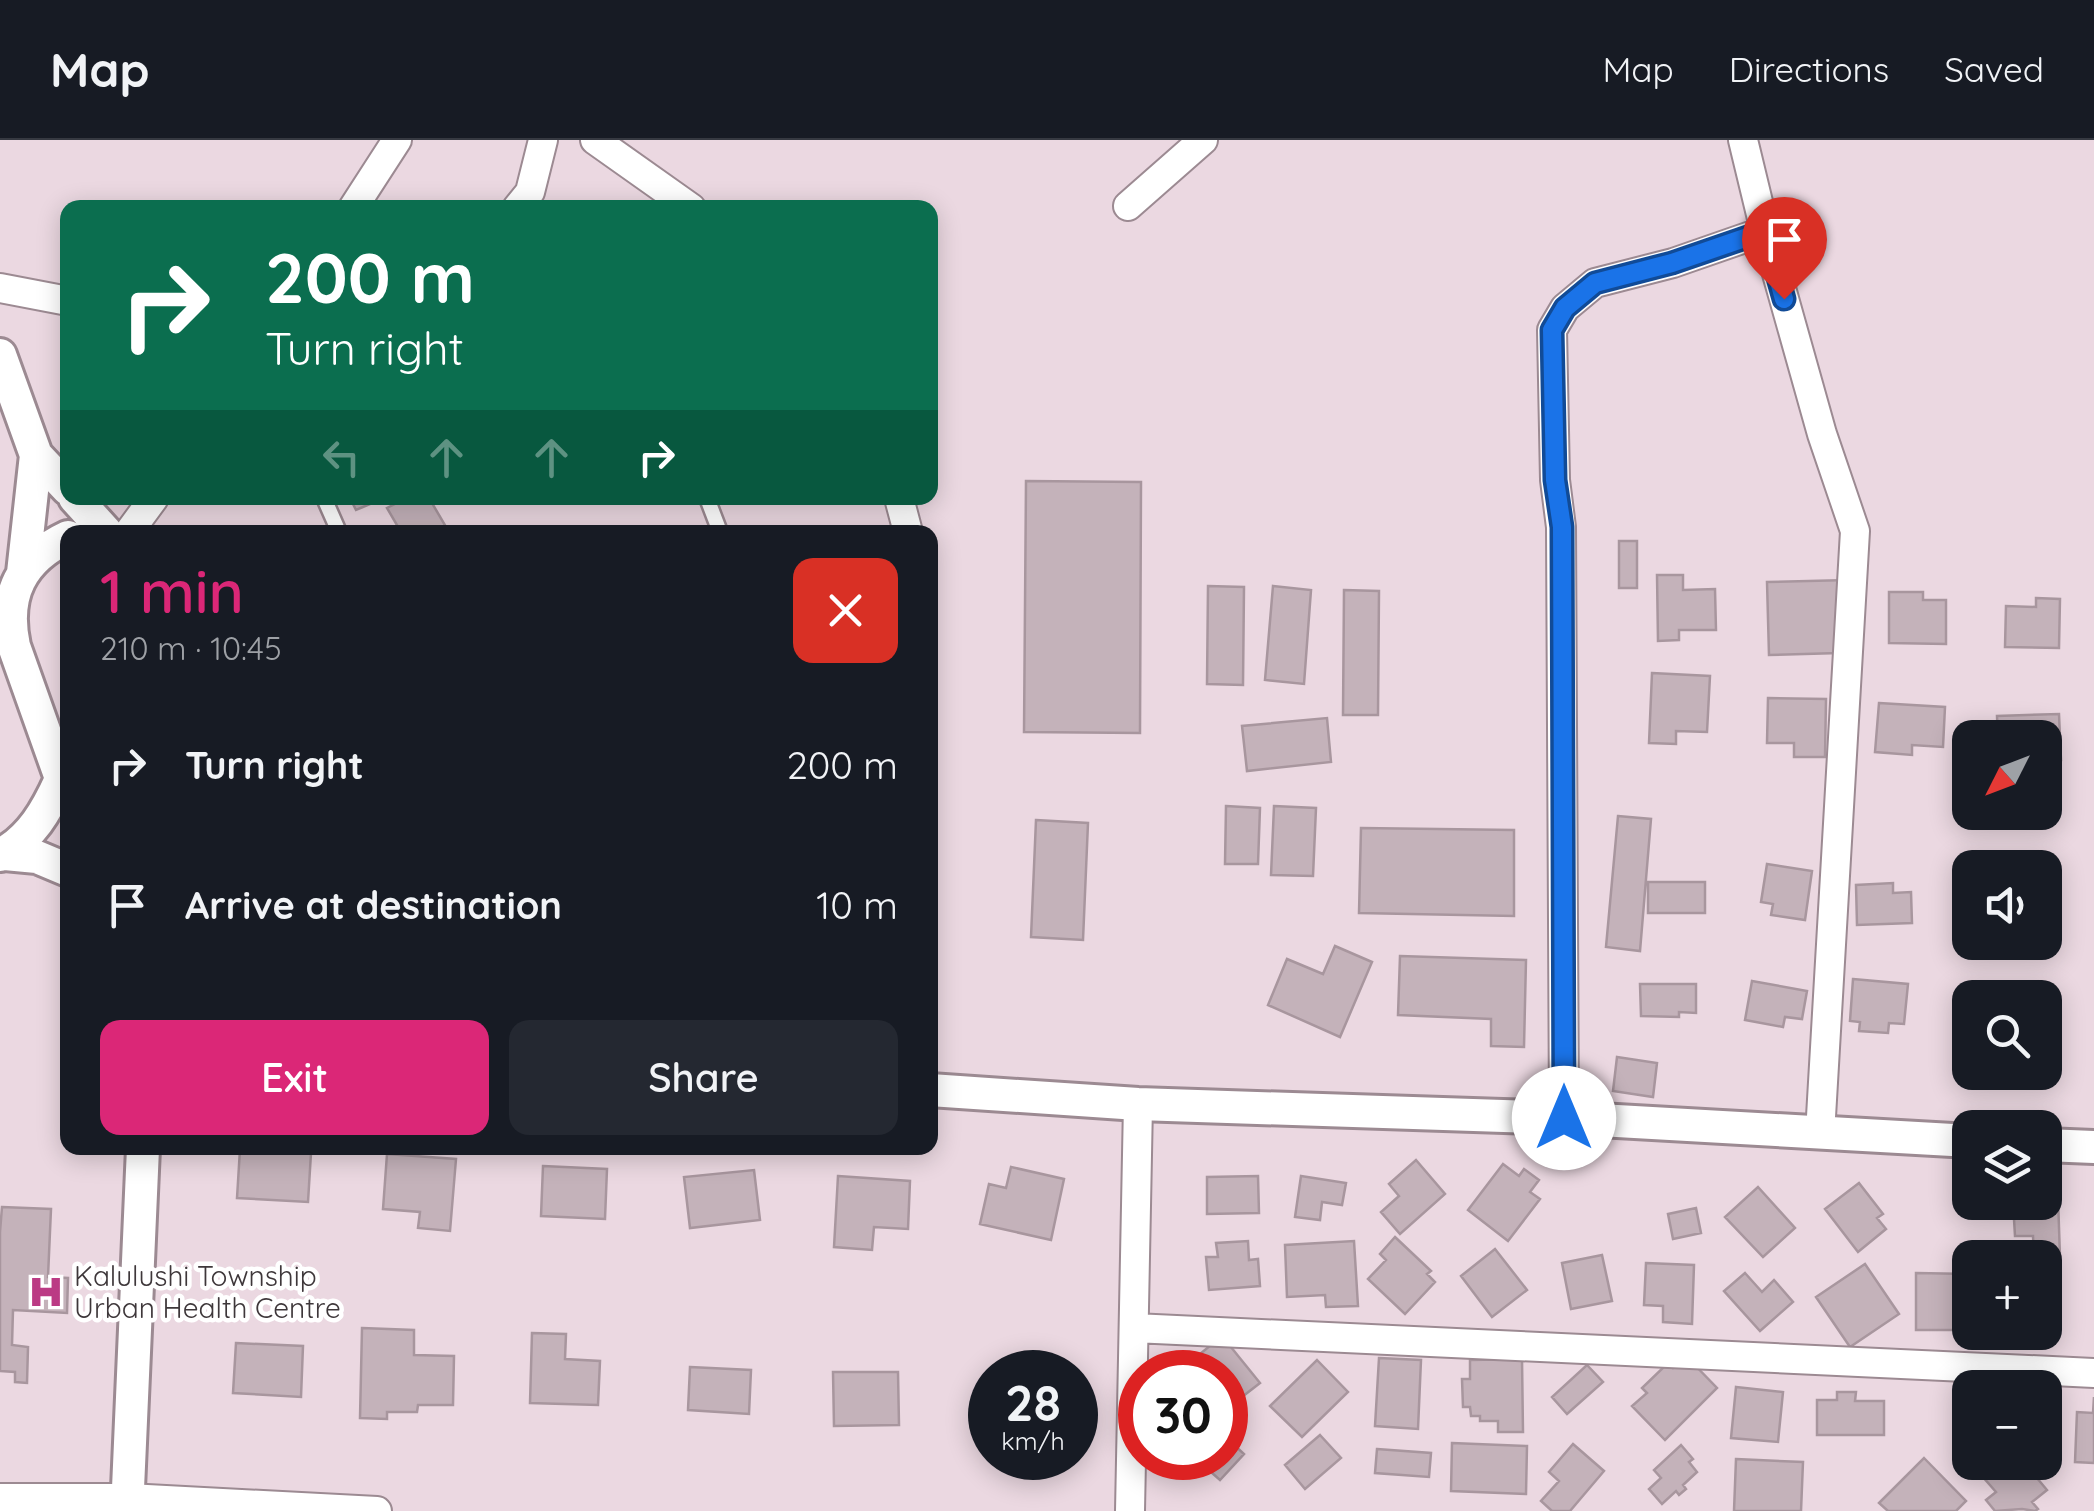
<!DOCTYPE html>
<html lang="en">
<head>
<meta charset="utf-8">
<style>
	body { margin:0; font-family:Quicksand,sans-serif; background:#242831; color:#f1f3f6; height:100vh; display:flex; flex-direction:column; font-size:38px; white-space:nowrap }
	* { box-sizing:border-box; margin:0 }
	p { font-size:32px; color:#9ea1a6 }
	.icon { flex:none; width:55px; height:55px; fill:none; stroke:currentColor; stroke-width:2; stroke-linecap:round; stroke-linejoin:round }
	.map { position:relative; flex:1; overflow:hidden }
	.side { position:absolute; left:60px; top:385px; width:878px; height:630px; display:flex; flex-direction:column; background:#171b24; border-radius:20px; box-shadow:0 5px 25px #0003 }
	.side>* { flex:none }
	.guide { position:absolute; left:60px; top:60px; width:878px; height:305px; border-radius:20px; box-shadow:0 5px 25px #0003; background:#0b6e4f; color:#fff; overflow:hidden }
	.needle { width:65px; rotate:228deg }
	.fabs { position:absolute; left:1952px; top:580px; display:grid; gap:20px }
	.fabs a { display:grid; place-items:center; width:110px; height:110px; border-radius:20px; background:#171b24; box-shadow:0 5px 25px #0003; font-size:50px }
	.speed { position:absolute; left:968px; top:1210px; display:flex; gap:20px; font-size:50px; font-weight:700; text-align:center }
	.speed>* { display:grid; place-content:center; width:130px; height:130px; border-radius:50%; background:#171b24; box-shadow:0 5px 25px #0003; line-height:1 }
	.speed small { font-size:25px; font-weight:400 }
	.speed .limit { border:15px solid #d22; background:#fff; color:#111 }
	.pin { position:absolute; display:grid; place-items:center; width:85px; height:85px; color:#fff; margin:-102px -42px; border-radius:50% 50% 50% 0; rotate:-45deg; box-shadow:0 0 10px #0007 }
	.pin .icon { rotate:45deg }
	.me { position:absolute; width:110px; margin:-55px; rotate:0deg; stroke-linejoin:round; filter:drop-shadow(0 0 8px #0008) }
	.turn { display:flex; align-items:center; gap:35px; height:210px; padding:0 40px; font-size:45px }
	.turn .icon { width:130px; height:130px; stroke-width:2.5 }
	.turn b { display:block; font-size:70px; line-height:85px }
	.lanes { display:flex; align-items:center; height:95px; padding:0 40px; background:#0003; justify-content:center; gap:50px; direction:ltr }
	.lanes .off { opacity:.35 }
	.round { display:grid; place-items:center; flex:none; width:105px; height:105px; border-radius:20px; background:#242831 }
	.headline { display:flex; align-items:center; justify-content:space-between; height:170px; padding:0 40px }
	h1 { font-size:60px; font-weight:600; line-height:75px; color:#db2777 }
	.cta { display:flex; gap:20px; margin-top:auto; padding:20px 40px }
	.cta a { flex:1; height:115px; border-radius:20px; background:#db2777; color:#fff; font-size:40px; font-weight:600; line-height:115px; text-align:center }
	.cta a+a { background:#242831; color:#f1f3f6 }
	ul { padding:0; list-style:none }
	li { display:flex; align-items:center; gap:30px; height:140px; padding:0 40px }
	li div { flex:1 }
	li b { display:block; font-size:38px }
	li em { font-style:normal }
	header { display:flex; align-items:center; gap:60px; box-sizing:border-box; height:140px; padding:0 50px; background:#171b24; border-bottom:2px solid #363941 }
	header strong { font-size:48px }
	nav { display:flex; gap:55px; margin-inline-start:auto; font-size:35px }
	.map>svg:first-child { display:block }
	.building { fill:#c4b2ba; stroke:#a8969e; stroke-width:2.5 }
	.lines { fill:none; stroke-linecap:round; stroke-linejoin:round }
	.service-casing { stroke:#9c8a92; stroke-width:19 }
	.minor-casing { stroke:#9c8a92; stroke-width:32 }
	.tertiary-casing { stroke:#9c8a92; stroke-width:38 }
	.service { stroke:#fff; stroke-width:14 }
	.minor { stroke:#fff; stroke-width:28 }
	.tertiary { stroke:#fff; stroke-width:32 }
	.route-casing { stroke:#114b97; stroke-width:25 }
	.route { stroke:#1a73e8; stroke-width:18 }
	.labels { text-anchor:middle; stroke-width:9; stroke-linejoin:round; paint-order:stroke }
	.poi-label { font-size:28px; fill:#3e373a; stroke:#fff; text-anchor:start }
</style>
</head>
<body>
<header>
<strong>Map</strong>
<nav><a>Map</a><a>Directions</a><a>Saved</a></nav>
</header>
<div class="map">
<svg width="2094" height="1371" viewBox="0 0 2094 1371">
	<rect width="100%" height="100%" fill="#ebd8e1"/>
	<path class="building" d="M1026,341L1141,342L1140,593L1024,592Z
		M350,358H384L356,370Z
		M407,358H429L449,392H401L387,368Z
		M1619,401H1637V448H1619Z
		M1657,435H1683V450L1715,449L1716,490H1679V500L1658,501Z
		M1848,440L1839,513L1769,515L1767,442Z
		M1208,446L1244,447L1243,545L1207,544Z
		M1273,446L1311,450L1304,544L1265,540Z
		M1344,450L1379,451L1378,575H1343Z
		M1889,452H1923V460H1946V504L1889,503Z
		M2036,458L2060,459L2059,508L2005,507L2006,466L2036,467Z
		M1652,533L1710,536L1707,592L1676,591V604L1649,603Z
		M1768,558L1826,559L1825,617H1794V603H1767Z
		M1879,563L1945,567L1943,607L1912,605V615L1875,612Z
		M2059,574L2061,620L2045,621V598H1998L1997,576Z
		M1327,578L1331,622L1247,631L1242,586Z
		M1226,666L1260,668L1258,724H1225Z
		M1274,666L1316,668L1313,736L1271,735Z
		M1618,676L1651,679L1640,811L1606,807Z
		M1036,680L1088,683L1083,800L1031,797Z
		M1361,688L1514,690V776L1359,773Z
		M1767,724L1812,731L1805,780L1771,775L1773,764L1761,762Z
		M1648,742H1705V773H1648Z
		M1893,743V753L1911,752L1912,783L1857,785L1856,745Z
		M2045,745L2052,746L2047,794L2045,793Z
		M1335,806L1372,822L1340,897L1268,865L1287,819L1323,834Z
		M1400,816L1526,820L1524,907L1491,906V879L1398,875Z
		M1853,839L1908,844L1904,884L1889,883L1888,893L1859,891L1860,882L1850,881Z
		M1752,841L1807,851L1802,879L1785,877L1783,887L1745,880Z
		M1640,844H1696V873L1679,872V877L1641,876Z
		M1617,917L1657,923L1653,957L1613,951Z
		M240,1009L311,1013L308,1062L237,1058Z
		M387,1014L456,1019L450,1091L418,1088L420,1072L383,1069Z
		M1416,1020L1445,1054L1400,1094L1381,1072L1399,1056L1389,1044Z
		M1503,1024L1519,1036L1524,1029L1539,1040L1530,1052L1540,1059L1508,1101L1468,1070Z
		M543,1026L607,1029L605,1079L541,1076Z
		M1011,1027L1064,1039L1051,1100L980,1084L989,1044L1006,1048Z
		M754,1030L760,1080L690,1088L684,1037Z
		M838,1036L910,1041L908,1089L874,1087L872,1110L834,1107Z
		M1258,1036L1259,1073L1207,1074V1037Z
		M1301,1036L1346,1043L1342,1065L1322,1062L1320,1080L1295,1077Z
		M1859,1043L1883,1074L1877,1078L1886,1089L1858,1112L1825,1069Z
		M1758,1047L1795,1088L1763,1117L1725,1077Z
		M2058,1058L2060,1117L2034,1118L2033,1096H2015L2013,1062H2045V1059Z
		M2,1067L51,1069L48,1137L68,1138L67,1173L13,1170L12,1205L28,1207L27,1243L15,1242V1232L0,1231V1092Z
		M1696,1068L1701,1093L1673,1099L1668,1074Z
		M1395,1097L1431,1131L1427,1134L1435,1142L1405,1174L1368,1139L1386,1120L1380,1114Z
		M1248,1101L1249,1120L1258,1119L1260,1146L1209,1150L1206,1117H1218L1216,1103Z
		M1354,1101L1358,1166L1326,1167L1325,1155L1287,1157L1285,1105Z
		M1495,1109L1527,1150L1492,1177L1461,1136Z
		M1602,1115L1612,1161L1571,1169L1562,1123Z
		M1646,1123L1694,1125L1692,1184L1663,1182V1166L1644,1165Z
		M1865,1124L1899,1174L1850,1207L1816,1157Z
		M1745,1133L1762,1152L1774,1140L1793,1162L1760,1191L1724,1151Z
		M1916,1133L1970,1134V1190H1916Z
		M362,1188L414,1190V1215L454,1216L453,1265H418L417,1272H387V1279L360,1278Z
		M532,1193L566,1194L565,1219L600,1221L598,1265L530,1263Z
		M1222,1196L1260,1243L1238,1260L1229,1250L1225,1253V1232H1189L1184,1227Z
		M236,1203L303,1206L301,1257L233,1253Z
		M1686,1216L1717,1248L1665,1300L1632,1266L1647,1253L1642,1248L1668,1223L1673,1228Z
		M1379,1218L1421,1220L1418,1289L1375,1286Z
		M1522,1219L1523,1292H1498V1281H1480V1276H1471L1470,1267H1463L1462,1239H1470V1220Z
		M1317,1220L1348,1252L1302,1297L1270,1266Z
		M1587,1225L1603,1242L1567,1274L1552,1257Z
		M690,1227L751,1230L749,1274L688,1270Z
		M833,1232H898L899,1285L834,1286Z
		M1736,1247L1783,1252L1778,1302L1731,1298Z
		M980,1248H990V1291L978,1290Z
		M1837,1252H1856L1855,1261H1884V1295H1817V1260H1837Z
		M2094,1257V1323L2075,1322L2077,1272L2093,1273Z
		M1228,1287L1236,1294L1230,1301L1244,1314L1220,1340L1195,1318H1225V1290Z
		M1320,1295L1341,1318L1305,1349L1285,1325Z
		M1452,1303L1527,1306L1526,1354L1451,1351Z
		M1573,1304L1604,1331L1570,1371H1552L1541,1361L1559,1341L1549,1332Z
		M1681,1305L1693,1319L1689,1322L1697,1332L1683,1345L1686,1349L1679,1355L1676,1351L1662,1364L1649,1349L1661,1338L1654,1330Z
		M1377,1309L1431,1313L1429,1337L1375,1333Z
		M1924,1318L1966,1361L1956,1371H1888L1879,1363Z
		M1736,1319L1803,1322L1801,1371H1734Z
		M1999,1323L2011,1337L2026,1325L2047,1350L2032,1362L2038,1369L2035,1371L2022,1369L1995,1371L1986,1360L1996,1352L1983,1337Z"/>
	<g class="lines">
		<defs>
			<path id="service" d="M324,358L339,392
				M707,358L720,392"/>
			<path id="minor" d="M595,0L691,68
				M1743,0L1765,91L1822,294L1855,391L1820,994
				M1128,66L1203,0
				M353,68L397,0
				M517,68L530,52L543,0
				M0,148L68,161
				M899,358L908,392
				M129,392L154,358
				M1564,978L1561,387L1555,340L1552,190L1565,168L1595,143L1673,123L1765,91
				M1134,1188L2094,1233
				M0,1358H128L377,1371
				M1130,1371L1138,964"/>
			<path id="tertiary" d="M0,215L36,315L68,349
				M75,358L106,392
				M68,397C21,419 3,455 14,506L68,658
				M23,433L36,315
				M5,714L37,717L68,730
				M0,715C31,699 47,670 61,639
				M930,950L1138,964L1564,978L1970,1001
				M2045,1005L2094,1007
				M127,1371L143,1008"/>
		</defs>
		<use href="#service" class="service-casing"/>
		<use href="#minor" class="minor-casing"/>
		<use href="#tertiary" class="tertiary-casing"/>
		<use href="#service" class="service"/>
		<use href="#minor" class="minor"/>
		<use href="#tertiary" class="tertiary"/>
	</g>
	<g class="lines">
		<defs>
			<path id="route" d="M1564,978L1562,387L1555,340L1552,190L1565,168L1595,143L1672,123L1765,91L1784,159"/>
		</defs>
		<use href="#route" class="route-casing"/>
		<use href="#route" class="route"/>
	</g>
	<defs>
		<symbol id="hospital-bare" viewBox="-9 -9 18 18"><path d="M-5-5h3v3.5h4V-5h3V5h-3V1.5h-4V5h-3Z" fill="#bb3a84" stroke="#fff" stroke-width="2.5" paint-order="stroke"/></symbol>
	</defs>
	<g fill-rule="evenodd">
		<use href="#hospital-bare" x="21" y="1127" width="50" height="50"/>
	</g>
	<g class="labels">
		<g class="poi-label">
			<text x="74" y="1146">Kalulushi Township<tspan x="74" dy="32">Urban Health Centre</tspan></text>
		</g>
	</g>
</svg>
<div class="fabs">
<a><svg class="needle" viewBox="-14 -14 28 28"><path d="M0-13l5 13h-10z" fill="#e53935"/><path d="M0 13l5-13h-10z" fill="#9ea1a6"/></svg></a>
<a><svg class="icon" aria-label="sound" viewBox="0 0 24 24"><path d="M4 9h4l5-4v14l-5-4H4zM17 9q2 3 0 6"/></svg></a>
<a><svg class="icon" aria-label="search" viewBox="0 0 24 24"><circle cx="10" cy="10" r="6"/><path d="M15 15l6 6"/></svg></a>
<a><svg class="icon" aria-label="layers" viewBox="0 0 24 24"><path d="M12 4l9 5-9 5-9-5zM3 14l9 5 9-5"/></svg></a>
<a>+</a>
<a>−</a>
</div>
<div class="speed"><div>28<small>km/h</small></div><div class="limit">30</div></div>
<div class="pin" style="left:1784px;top:159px;background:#d93025"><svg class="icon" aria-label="arrive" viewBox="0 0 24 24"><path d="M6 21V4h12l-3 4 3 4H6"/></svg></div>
<svg class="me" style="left:1564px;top:978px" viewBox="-20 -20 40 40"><circle r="19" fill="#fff"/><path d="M0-13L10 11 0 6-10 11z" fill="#1a73e8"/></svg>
<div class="guide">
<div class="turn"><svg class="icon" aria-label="right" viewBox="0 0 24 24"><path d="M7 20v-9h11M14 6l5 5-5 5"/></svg><div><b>200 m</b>Turn right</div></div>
<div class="lanes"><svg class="icon off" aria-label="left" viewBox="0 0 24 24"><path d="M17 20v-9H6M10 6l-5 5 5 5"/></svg><svg class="icon off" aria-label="ahead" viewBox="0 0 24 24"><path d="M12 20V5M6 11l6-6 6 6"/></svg><svg class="icon off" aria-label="ahead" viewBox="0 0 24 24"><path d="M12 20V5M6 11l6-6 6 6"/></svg><svg class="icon" aria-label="right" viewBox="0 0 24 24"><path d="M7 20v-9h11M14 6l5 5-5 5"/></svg></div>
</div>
<section class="side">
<div class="headline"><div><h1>1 min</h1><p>210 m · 10:45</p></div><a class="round" style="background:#d93025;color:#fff"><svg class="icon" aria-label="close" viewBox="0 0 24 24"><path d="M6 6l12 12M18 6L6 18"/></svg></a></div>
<ul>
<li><svg class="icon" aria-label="right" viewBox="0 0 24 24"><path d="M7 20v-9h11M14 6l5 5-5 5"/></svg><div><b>Turn right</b></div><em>200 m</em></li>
<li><svg class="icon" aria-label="arrive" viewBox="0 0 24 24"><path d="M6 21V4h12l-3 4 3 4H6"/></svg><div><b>Arrive at destination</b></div><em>10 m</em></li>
</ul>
<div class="cta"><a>Exit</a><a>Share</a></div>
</section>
</div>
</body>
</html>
